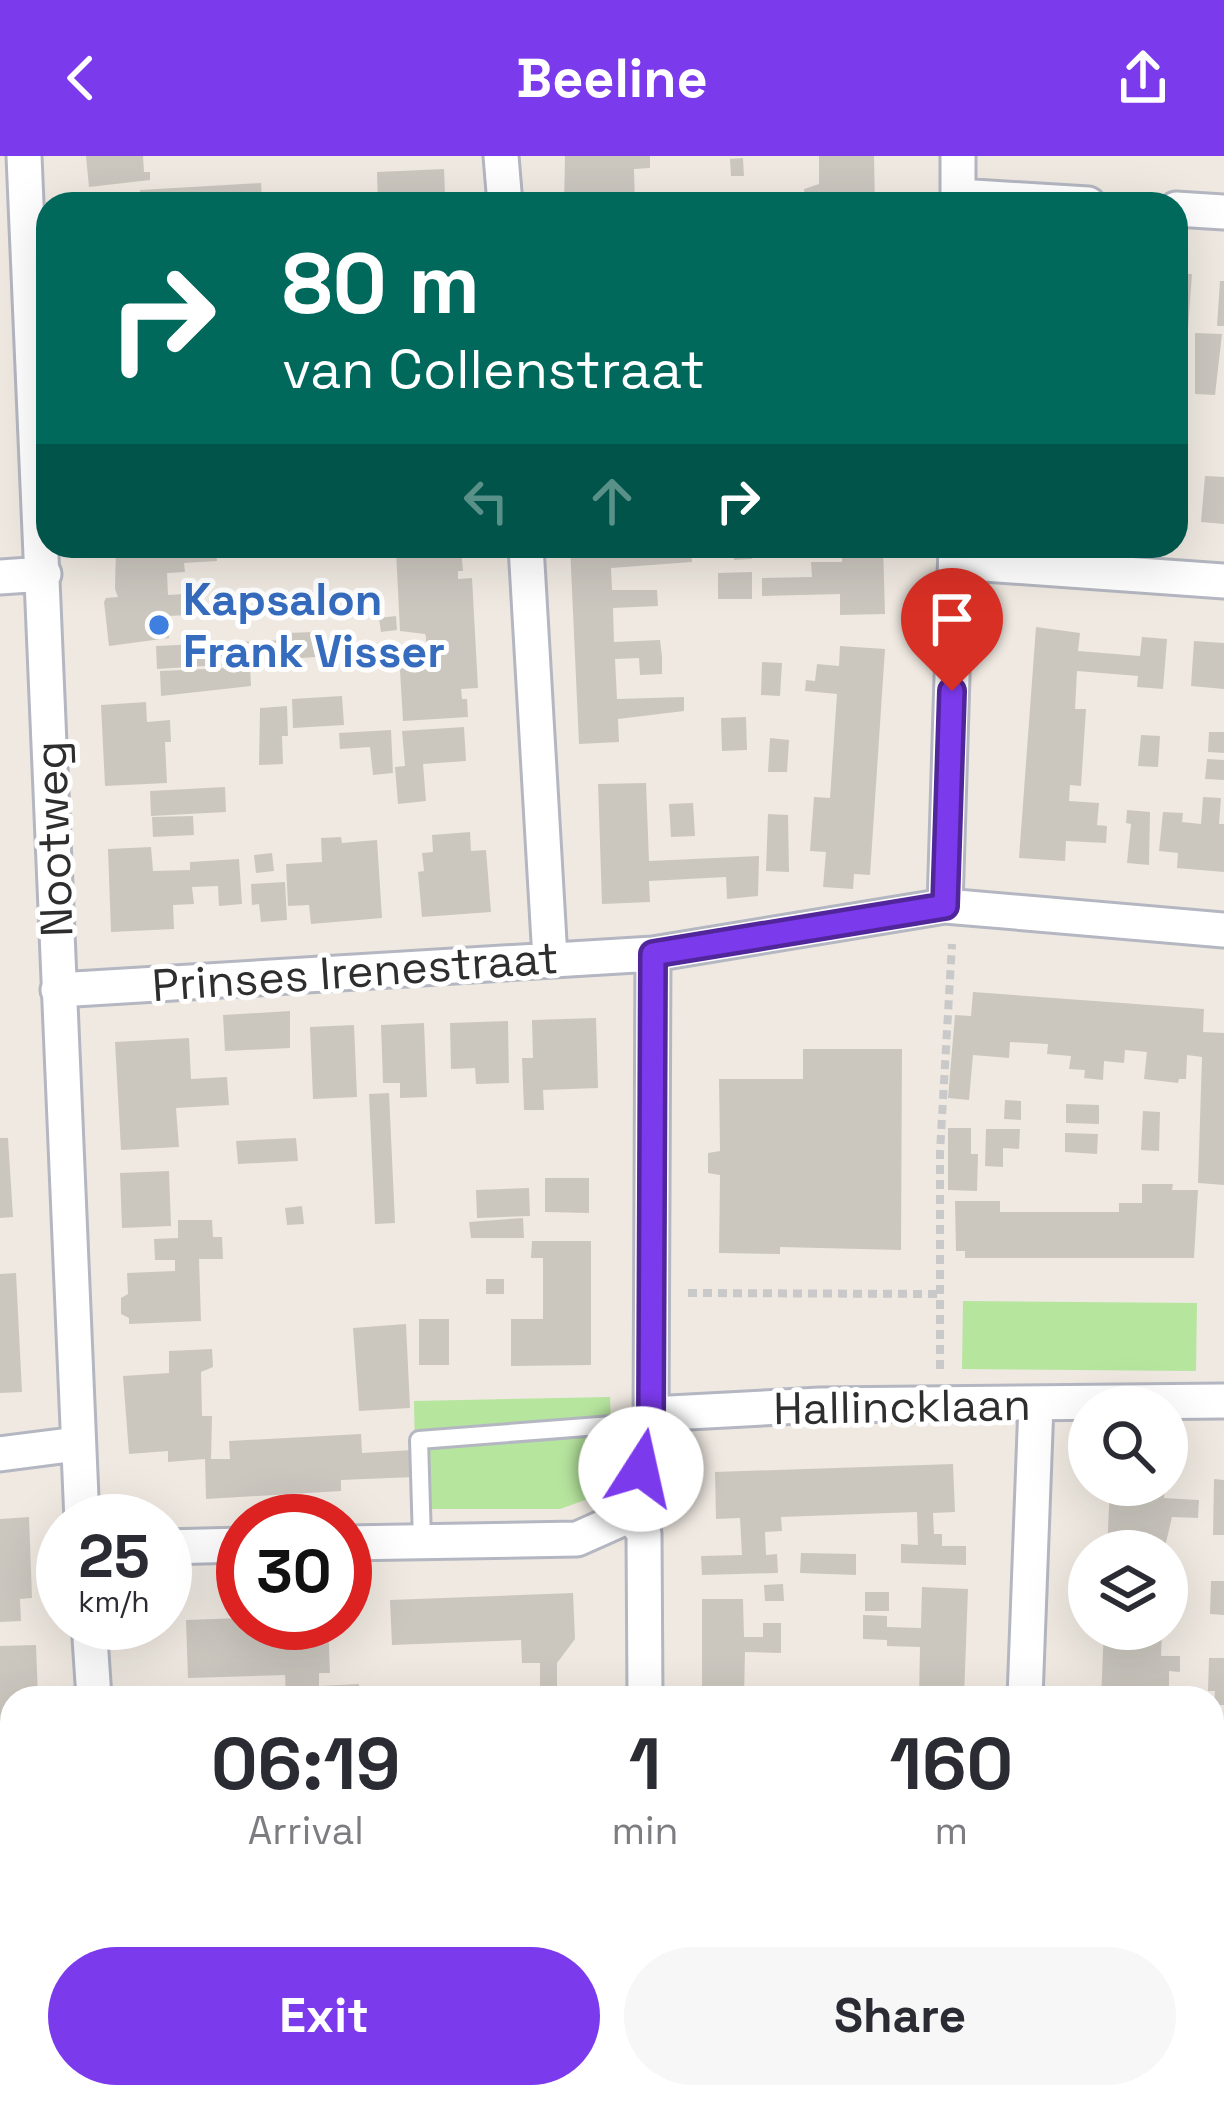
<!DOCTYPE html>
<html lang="en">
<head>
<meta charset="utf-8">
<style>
	body { margin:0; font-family:"Space Grotesk",sans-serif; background:#f7f7f7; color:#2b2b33; height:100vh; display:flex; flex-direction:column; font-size:45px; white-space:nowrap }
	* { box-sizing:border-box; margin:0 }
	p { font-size:39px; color:#7c7c81 }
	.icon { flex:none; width:66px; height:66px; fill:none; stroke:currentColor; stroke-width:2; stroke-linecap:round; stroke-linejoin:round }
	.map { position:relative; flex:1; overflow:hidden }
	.sheet { position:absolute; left:0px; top:1530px; width:1224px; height:423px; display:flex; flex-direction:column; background:#fff; border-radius:36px 36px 0 0; box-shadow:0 12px 48px #0002 }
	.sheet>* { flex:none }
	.top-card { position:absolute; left:36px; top:36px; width:1152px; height:366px; border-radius:36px; box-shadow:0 12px 48px #0002; background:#00695c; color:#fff; overflow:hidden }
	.controls { position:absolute; left:1068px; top:1230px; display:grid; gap:24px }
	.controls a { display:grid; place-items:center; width:120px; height:120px; border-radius:50%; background:#fff; box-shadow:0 12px 48px #0002; font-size:60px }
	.speed { position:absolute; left:36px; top:1338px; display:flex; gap:24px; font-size:60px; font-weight:700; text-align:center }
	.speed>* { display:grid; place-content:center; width:156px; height:156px; border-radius:50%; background:#fff; box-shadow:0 12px 48px #0002; line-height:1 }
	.speed small { font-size:30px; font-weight:400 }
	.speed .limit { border:18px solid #d22; background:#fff; color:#111 }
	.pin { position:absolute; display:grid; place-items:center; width:102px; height:102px; color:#fff; margin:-123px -51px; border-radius:50% 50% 50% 0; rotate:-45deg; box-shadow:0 0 12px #0007 }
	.pin .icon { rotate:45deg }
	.me { position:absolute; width:132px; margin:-66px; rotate:10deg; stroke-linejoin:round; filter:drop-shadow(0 0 9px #0008) }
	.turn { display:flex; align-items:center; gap:42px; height:252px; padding:0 48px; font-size:54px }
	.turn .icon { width:156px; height:156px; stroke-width:2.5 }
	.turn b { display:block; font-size:84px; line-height:102px }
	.lanes { display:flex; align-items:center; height:114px; padding:0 48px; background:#0003; justify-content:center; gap:60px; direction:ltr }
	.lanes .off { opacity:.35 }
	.eta { display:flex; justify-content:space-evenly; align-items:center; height:204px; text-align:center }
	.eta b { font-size:72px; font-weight:700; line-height:84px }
	.action { display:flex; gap:24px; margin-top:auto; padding:24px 48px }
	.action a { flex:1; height:138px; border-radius:72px; background:#7c3aed; color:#fff; font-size:48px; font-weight:700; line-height:138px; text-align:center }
	.action a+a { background:#f7f7f7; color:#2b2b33 }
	header { display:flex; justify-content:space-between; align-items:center; height:156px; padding:0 48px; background:#7c3aed; color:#fff; font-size:54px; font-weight:700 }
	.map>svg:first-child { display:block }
	.green { fill:#b6e59e }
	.building { fill:#cbc7bf }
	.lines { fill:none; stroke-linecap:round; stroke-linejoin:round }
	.service-casing { stroke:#b4b7c1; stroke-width:22 }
	.minor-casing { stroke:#b4b7c1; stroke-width:39 }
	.path { stroke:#c9c9c9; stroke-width:8; stroke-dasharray:9 6; stroke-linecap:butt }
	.service { stroke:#fff; stroke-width:16 }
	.minor { stroke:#fff; stroke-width:33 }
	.route-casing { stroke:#51269a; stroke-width:30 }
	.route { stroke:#7c3aed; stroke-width:21 }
	.shop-dot { fill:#3f7fe0; stroke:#fff; stroke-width:4.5 }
	.labels { text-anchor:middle; stroke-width:10; stroke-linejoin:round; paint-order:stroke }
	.shop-label { font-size:45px; font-weight:bold; fill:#366cbe; stroke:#fff; text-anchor:start }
	.street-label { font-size:45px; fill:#2e2e2e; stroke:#fff }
</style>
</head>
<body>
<header><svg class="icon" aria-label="back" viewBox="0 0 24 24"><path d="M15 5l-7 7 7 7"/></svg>Beeline<svg class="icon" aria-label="share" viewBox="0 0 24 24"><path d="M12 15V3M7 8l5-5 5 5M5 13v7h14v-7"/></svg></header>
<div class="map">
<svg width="1224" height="1951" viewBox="0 0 1224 1951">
	<rect width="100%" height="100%" fill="#efe9e1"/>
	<path class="green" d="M963,1145L1197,1147L1196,1215L962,1213Z
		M610,1241L612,1301L599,1339L560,1353H416L414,1245Z"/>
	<path class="building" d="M86,0H143L144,16H150V24L89,31Z
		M565,0H650V12L634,13L635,48H564Z
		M819,0H874L875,48H805L804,33L819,28Z
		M743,2L744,20H731L730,3Z
		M444,13L445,38H440L441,48H378L377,16Z
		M261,27L262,44H255V48H141L140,34Z
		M1176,117L1192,118L1188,172H1176Z
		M1220,125H1224V170H1217Z
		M1195,177L1222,178L1215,239L1195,238Z
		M1176,193L1187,194L1184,249L1176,248Z
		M1205,320L1224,321V368L1201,366Z
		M116,390H216L217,405L184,407L185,416L167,417L168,439L185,438L186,459L168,460L169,482L109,490L104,446L106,442L118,441L115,433Z
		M570,390L637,394L691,390L692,406L611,412L612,434H657L658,450L613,452L614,486L660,484L662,501V518L640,519L639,502L615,503L617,543L684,541V555L618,563L619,586L579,588Z
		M733,390H752V403L734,404Z
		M842,390H883L885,458L840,459V438L762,440V422L812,421L811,406H842Z
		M461,391L463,415H458V423L472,422L478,532L461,533L462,543H467L468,561L403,565L399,498L426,497V481L425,478L400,475L396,394Z
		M752,416V443H718V417Z
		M328,435L329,454L295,456L294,436Z
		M396,460L397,474L381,476L379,462Z
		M1036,471L1080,477L1078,495L1140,500L1142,481L1167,483L1163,533L1137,531L1138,520L1077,515L1075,553H1086L1081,630L1070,629L1069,645L1099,647L1097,669L1107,670L1106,687L1066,685L1065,705L1019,702Z
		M315,476L316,501L287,503L286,477Z
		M284,484L285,505L157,513L156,490Z
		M1194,485L1224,487V533L1191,530Z
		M840,490L885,493L870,719L854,718L853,733L823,731L826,696L810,695L814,641L830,642L837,538L805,535L806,524L815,525L817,508L839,510Z
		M762,506L782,507L780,540L761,539Z
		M250,511L251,530L161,540L160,515Z
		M342,540L344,569L293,572L292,543Z
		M146,546L147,566L170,564L171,586H165L167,627L105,630L101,549Z
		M287,550L288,580H282L283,608L259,609L260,552Z
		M746,561L747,594L722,595L721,562Z
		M464,571L466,605L423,608L426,645L398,648L395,611L405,610L402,575Z
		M391,574L393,617L373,619L370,591L340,593L339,577Z
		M1209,576H1224V597L1208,596Z
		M1141,579L1160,580L1158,611L1138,610Z
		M770,582L789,584L787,616H768Z
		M1207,603L1224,604V624L1205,623Z
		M646,627L649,705L759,700L758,740L727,743L726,721L649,725L650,746L602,748L598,628Z
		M225,631L226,656L151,660L150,635Z
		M1203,641L1221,642L1219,668H1224V716L1177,712L1178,697L1159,695L1163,656L1183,657L1182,666L1201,668Z
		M693,647L695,680L671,681L669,648Z
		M1127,654L1150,656L1149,709L1127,707L1131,668L1126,667Z
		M768,658L788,659L789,716L766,715Z
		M193,660L194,679L153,681L152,661Z
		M470,676L471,695L486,694L491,756L422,761L418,716L424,715L422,697L433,696L432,679Z
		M341,681L342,687L377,684L382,762L311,768L309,749L288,750L286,708L322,706L321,682Z
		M151,691L153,715L190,714V706L239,703L242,748L219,750L218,730L192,731L194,748L173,749L174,773L111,776L108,693Z
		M272,697L274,715L256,717L254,699Z
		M285,726L287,764L261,766L259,748L252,749L251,728Z
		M973,836L1204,853L1203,876L1224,877V1029L1198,1027L1202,901L1187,899L1186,923H1179L1178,927L1144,923L1147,896L1125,894L1124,907L1104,905L1103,924L1084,922L1085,914L1069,913L1071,900L1047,898L1048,888L1010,886L1009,902L973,899L969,944L948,942L955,859L971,860Z
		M290,855V892L225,895L223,859Z
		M596,862L598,932L543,934L544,954H524L522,902H533L532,864Z
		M508,865L509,927L476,928L475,912L451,913L450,867Z
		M424,867L427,941L400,942V927H383L381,869Z
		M354,869L357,941L313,943L310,871Z
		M189,882L191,923L227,921L229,949L176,952L179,991L121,994L115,886Z
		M803,893H902L901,1094L780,1091V1098L719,1097L720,1019L708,1017V997L720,995L719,923H803Z
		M389,937L395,1067L375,1068L369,938Z
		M1005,944L1021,945V964L1004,963Z
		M1066,948L1099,949V968L1066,967Z
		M1143,955L1160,956L1159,995L1141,994Z
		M948,972H971V998H978L977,1035L948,1034Z
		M986,973H1020L1019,993L1003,992V1011L985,1010Z
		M1065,977L1098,978L1097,998L1065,996Z
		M0,982H8L13,1061L0,1062Z
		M296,982L298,1005L238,1008L236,985Z
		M169,1015L171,1070L122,1072L120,1017Z
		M545,1022H589V1057L545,1056Z
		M1142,1028H1173L1172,1034H1198L1194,1102H965V1095H956L955,1045H1000V1056H1119V1047H1142Z
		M529,1032L530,1060L477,1062L476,1034Z
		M302,1050L304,1068L287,1069L285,1052Z
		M523,1062L524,1082H471L469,1066Z
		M178,1064H212L213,1081H222L223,1103H199L201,1165L129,1168V1162L121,1158V1142L128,1138L127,1117L175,1115V1104H155L154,1083L178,1082Z
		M532,1085H591V1209L511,1210V1163H543V1102H531Z
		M16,1117L22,1236L0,1237V1118Z
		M486,1123H504V1138H486Z
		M419,1163H449V1209H419Z
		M406,1168L410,1252L359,1255L353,1172Z
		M212,1193L213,1211L201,1216L202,1260H212L211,1303H230L229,1285L361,1278L362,1297L413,1294L414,1321L341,1324V1335L206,1343L205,1303L168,1306V1295L129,1298L123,1220L169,1217V1195Z
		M953,1308L955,1356L933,1357L934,1378H942V1390H966V1409L901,1407V1388L918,1389L917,1356L781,1361L782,1375L765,1376L766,1399L777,1398L778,1417L702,1419L701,1400L742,1399L740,1362L716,1363L715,1316Z
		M1214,1323L1224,1324V1379H1213Z
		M1110,1329H1165L1164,1342L1199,1344L1198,1362L1172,1361L1164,1395H1107Z
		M29,1361L32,1442L20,1443L21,1465L0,1466V1363Z
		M801,1397L856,1398V1419L800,1417Z
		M1211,1425H1224V1459L1210,1458Z
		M783,1428L784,1445H765L764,1429Z
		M922,1431L968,1433L964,1542H919L920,1491L887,1490V1484L863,1483V1459L887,1460V1471L921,1472Z
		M865,1436H889V1455H865Z
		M573,1437L575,1483L557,1507V1537H576V1542H540V1507H522L521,1484L392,1489L390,1444Z
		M702,1443H743L744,1481H763V1467H781V1497L745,1496L744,1542H702Z
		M243,1462V1467H328L330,1517H319V1530L359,1528V1542H286L285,1519L188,1522L186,1464Z
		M1104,1473L1162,1476L1161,1500H1180V1516L1169,1515V1533H1148L1147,1542H1101Z
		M36,1489L38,1542H12V1571L0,1572V1490Z
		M1209,1502H1224V1549H1214L1215,1535H1208Z
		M862,1530H882L883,1542H862Z
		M1212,1578H1224L1222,1631L1212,1630Z
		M12,1608V1645H0V1609Z
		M0,1672H12V1750L0,1751Z
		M0,1778H12V1850L4,1851L5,1867L0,1868Z
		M318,1941H369L370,1949L319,1950Z
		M530,1941H575V1951H530Z
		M865,1941H947V1951H902L864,1945Z
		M1085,1941H1132V1951H1085Z"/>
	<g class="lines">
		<defs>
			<path id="service" d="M422,1384L419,1284L651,1266
				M0,1653H12"/>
			<path id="minor" d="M24,0L82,1365
				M501,0L505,48
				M958,0V48
				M958,40L1088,48
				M1176,53L1224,56
				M526,390L550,803
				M956,406L1224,425
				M0,421L44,418
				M945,750L956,390
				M58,834L653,798L945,750L1224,774
				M651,1258L820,1249L1224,1245
				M0,1298L77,1288
				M345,1387L577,1383L631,1359
				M165,1391L243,1389
				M89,1467L94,1542
				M645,1542L644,1377L631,1359L651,1266L653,798
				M1025,1542L1036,1248
				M1212,1690H1224
				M121,1941L122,1951
				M647,1941V1951
				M1010,1951L1011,1941"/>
		</defs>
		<use href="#service" class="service-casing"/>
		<use href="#minor" class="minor-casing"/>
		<path class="path" d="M688,1137L939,1138
			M940,1213V996L952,788
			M1212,1745L1224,1744"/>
		<use href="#service" class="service"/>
		<use href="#minor" class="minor"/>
	</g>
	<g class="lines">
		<defs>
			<path id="route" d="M641,1313L651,1266L653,798L945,750L952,535"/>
		</defs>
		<use href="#route" class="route-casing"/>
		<use href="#route" class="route"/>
	</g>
	<circle class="shop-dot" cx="159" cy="469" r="12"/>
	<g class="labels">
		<g class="shop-label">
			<text x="183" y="459">Kapsalon<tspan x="183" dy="52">Frank Visser</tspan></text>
		</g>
		<g class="street-label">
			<text transform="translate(53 683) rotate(-92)" y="16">Nootweg</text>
			<text transform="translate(355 815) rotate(-4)" y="16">Prinses Irenestraat</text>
			<text transform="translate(902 1250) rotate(-1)" y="16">Hallincklaan</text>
		</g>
	</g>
</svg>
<div class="controls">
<a><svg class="icon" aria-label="search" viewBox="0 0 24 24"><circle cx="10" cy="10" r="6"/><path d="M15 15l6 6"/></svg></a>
<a><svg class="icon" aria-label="layers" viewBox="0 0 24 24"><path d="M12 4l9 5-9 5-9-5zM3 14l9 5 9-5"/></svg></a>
</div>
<div class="speed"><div>25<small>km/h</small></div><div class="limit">30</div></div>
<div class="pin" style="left:952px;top:535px;background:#d93025"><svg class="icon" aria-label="arrive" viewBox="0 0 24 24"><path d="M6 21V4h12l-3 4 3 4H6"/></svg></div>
<svg class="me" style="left:641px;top:1313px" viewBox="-20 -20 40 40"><circle r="19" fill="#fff"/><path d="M0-13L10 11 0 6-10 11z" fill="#7c3aed"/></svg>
<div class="top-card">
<div class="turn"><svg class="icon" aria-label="right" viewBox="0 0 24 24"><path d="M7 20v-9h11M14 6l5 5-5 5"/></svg><div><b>80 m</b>van Collenstraat</div></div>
<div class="lanes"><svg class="icon off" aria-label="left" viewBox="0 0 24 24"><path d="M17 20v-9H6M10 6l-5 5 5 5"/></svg><svg class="icon off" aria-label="ahead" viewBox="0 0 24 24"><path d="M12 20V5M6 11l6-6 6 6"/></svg><svg class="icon" aria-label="right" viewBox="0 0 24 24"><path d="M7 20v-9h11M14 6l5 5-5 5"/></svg></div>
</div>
<section class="sheet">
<div class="eta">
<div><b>06:19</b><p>Arrival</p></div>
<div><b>1</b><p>min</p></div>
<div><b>160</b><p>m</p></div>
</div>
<div class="action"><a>Exit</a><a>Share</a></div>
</section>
</div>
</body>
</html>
